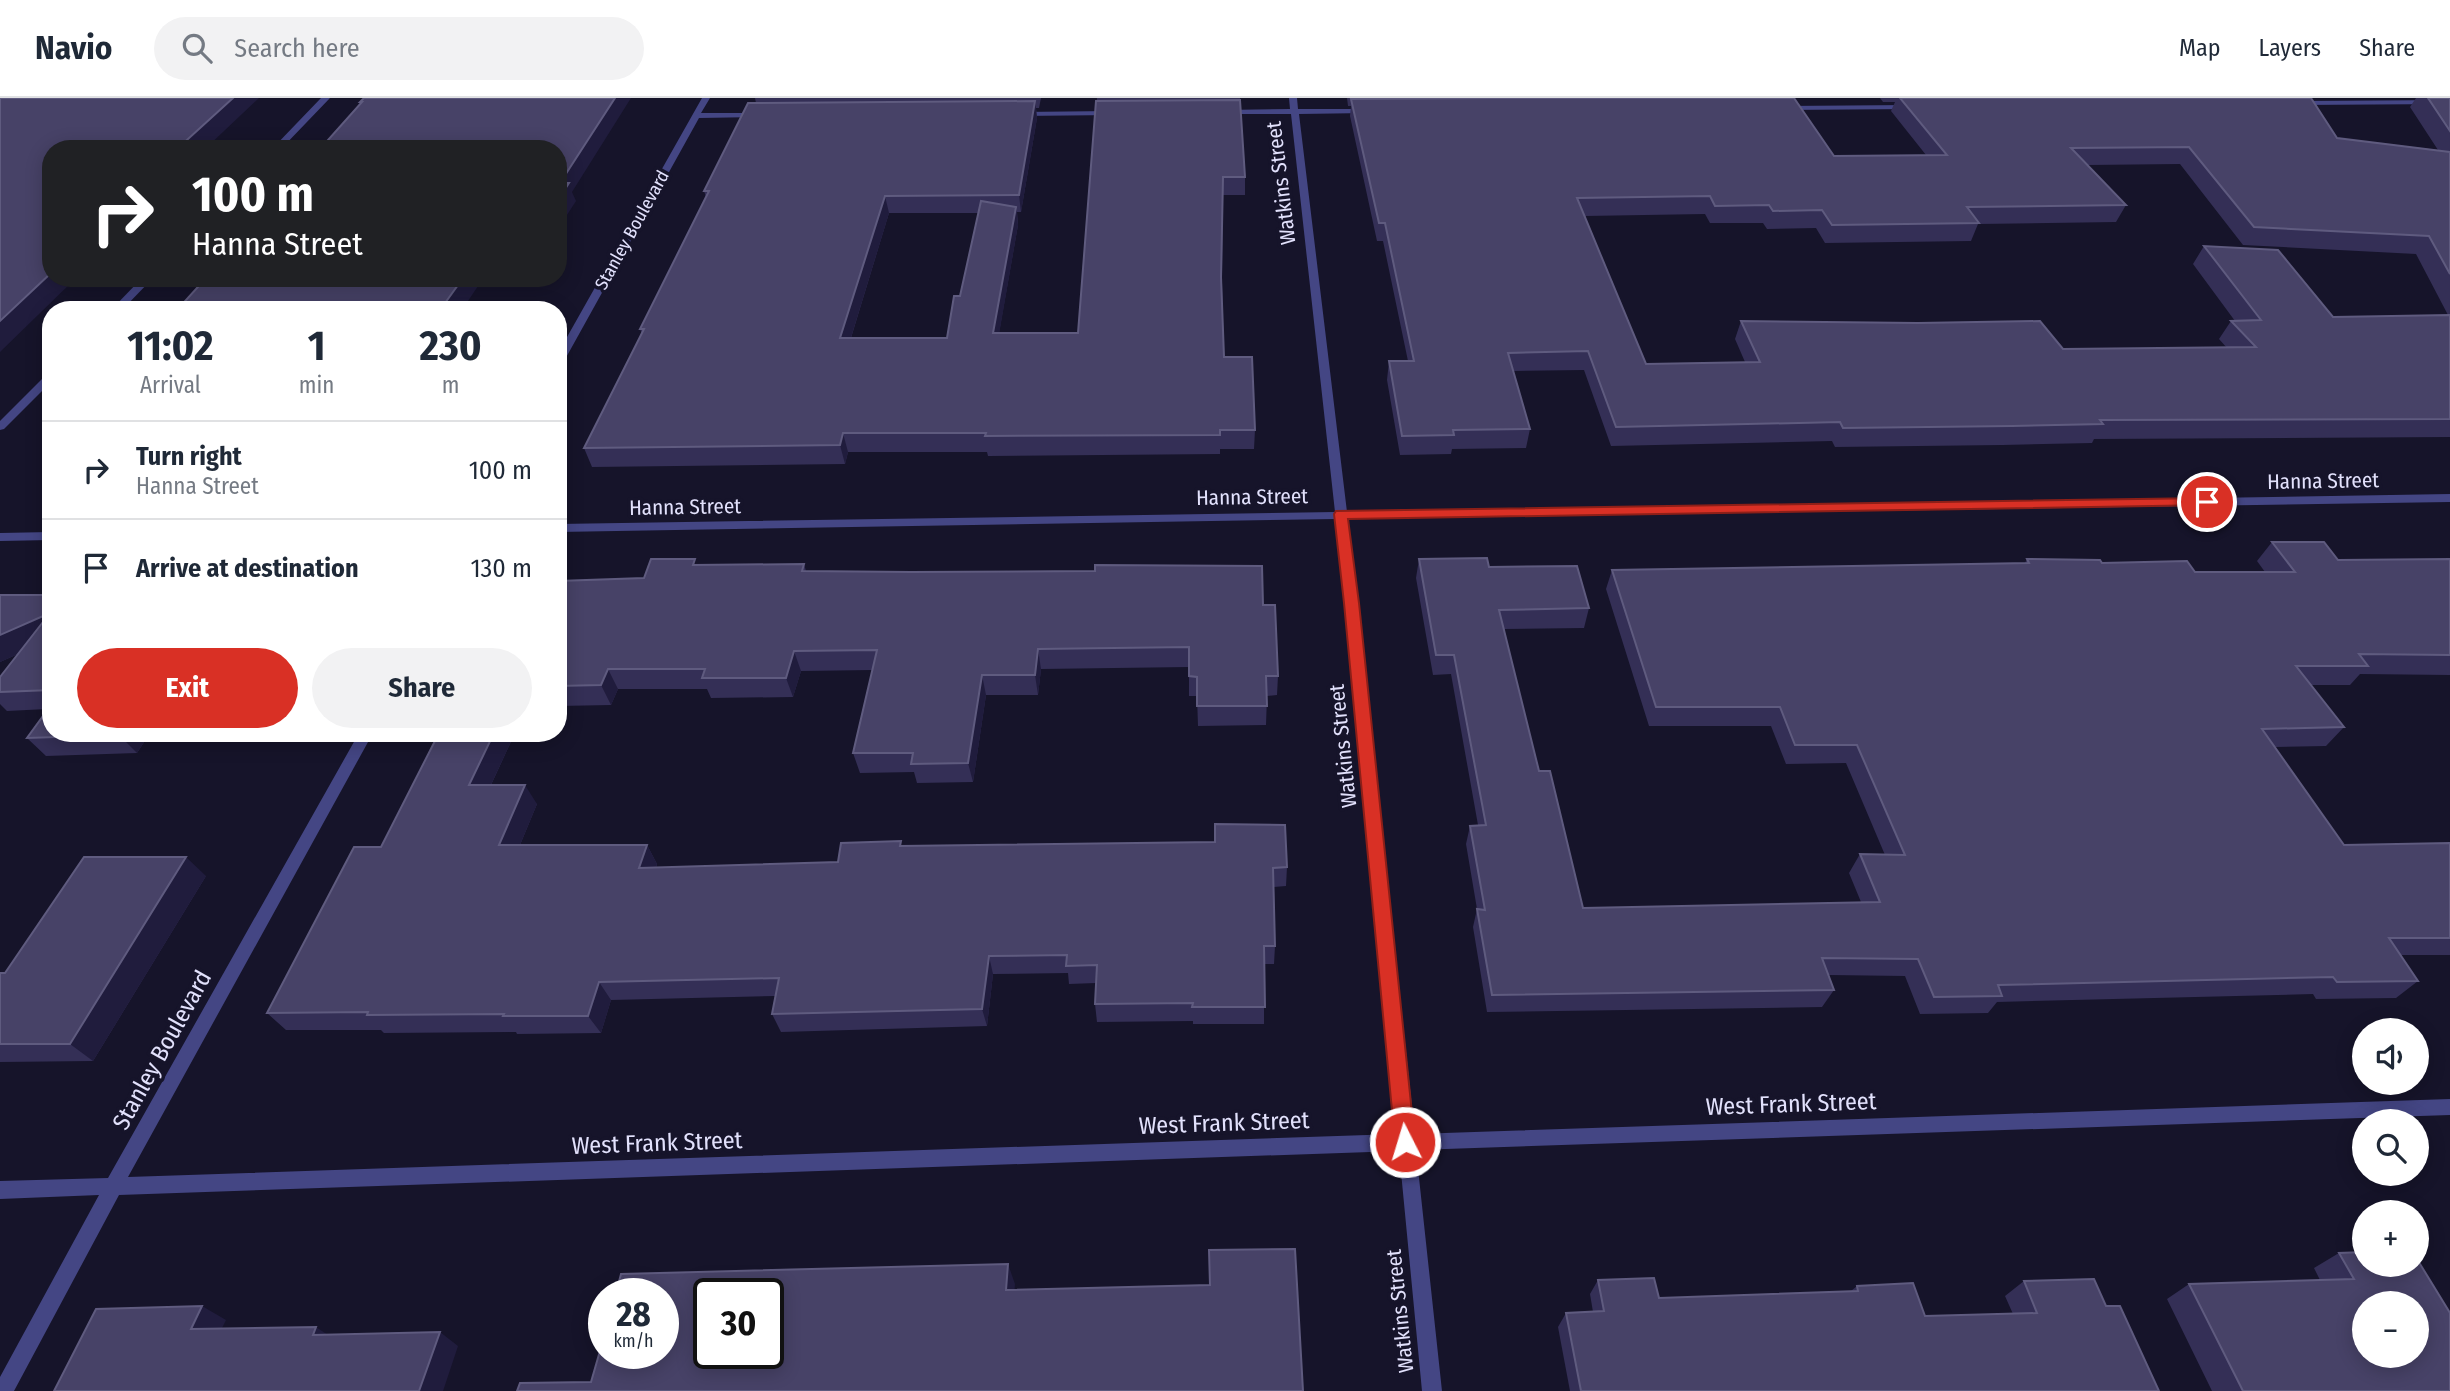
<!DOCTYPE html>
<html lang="en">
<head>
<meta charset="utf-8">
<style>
	body { margin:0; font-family:"Fira Sans Condensed",sans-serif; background:#f2f2f3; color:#1f2937; height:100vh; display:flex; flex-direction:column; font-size:26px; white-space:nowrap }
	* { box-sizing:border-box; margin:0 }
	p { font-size:23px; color:#747a83 }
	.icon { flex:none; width:38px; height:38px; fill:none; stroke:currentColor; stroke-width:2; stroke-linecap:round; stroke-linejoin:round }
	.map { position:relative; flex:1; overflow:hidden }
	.panel { position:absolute; left:42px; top:203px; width:525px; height:441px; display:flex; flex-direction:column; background:#fff; border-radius:28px; box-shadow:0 4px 18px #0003 }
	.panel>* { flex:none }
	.banner { position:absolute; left:42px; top:42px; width:525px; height:147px; border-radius:28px; box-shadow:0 4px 18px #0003; background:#202124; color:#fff; overflow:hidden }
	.tools { position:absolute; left:2352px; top:920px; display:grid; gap:14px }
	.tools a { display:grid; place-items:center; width:77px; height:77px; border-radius:50%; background:#fff; box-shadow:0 4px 18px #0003; font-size:35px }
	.speed { position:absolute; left:588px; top:1180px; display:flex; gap:14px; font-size:35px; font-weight:700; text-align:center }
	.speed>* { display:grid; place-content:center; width:91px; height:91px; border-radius:50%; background:#fff; box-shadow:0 4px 18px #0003; line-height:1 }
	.speed small { font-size:18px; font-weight:400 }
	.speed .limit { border:4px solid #111; border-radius:10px; background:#fff; color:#111 }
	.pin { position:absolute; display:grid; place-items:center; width:60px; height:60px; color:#fff; margin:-30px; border:4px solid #fff; border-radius:50%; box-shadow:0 2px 7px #0007 }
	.me { position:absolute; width:77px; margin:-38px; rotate:355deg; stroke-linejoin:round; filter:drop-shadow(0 0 5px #0008) }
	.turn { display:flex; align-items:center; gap:24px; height:147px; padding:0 35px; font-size:32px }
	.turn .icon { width:91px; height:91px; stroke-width:2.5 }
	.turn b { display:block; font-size:49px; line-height:60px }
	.eta { display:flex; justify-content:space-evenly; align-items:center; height:119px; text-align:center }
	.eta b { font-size:42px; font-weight:700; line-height:49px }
	.action { display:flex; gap:14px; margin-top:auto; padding:14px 35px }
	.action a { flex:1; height:80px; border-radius:42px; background:#d93025; color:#fff; font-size:28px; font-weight:700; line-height:80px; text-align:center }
	.action a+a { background:#f2f2f3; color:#1f2937 }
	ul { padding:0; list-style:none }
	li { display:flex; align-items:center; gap:21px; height:98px; padding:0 35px; border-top:2px solid #e0e1e3 }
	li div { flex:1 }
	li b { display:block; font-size:26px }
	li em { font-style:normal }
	header { display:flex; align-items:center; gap:42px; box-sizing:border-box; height:98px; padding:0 35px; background:#fff; border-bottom:2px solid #e0e1e3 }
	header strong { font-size:33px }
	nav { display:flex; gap:38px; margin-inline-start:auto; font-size:24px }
	.search { width:490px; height:63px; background:#f2f2f3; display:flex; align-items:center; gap:18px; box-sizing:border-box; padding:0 24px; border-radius:38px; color:#747a83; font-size:26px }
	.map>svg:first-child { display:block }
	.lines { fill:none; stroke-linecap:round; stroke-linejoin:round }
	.street { fill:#444684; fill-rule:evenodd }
	.wall { fill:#342f56; fill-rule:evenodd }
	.shaded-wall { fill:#201c3d }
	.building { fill:#474267; stroke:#5f5b7f; stroke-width:2; fill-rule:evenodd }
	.route { fill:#d93025; stroke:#8d1f18; stroke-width:2 }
	.labels { text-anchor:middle; stroke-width:7; stroke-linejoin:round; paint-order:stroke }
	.far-street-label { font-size:18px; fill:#e2e1fc; stroke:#16142a }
	.street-label { font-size:21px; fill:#e2e1fc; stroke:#16142a }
	.near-street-label { font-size:24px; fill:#e2e1fc; stroke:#16142a }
</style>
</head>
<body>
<header>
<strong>Navio</strong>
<div class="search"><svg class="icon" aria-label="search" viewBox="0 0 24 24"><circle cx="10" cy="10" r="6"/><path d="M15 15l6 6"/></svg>Search here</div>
<nav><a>Map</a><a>Layers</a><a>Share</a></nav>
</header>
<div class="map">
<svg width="2450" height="1293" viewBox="0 0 2450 1293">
	<rect width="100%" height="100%" fill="#16142a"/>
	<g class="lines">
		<path class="street" d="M321,0H330L281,51H272Z
			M702,0H710L701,15H759L763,17L759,19L699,20L563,265L558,268V255Z
			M1289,0H1297L1298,11H1368L1372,13L1368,15L1299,16L1347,414L2450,396V404L1348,421L1415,1036L2450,1001V1017L1416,1052L1442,1293H1422L1399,1053L119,1097L14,1293H0V1279L99,1097L0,1101V1083L108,1080L359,635H373L128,1079L1397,1036L1336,421L558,434V426L1335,414L1291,16H1223L1219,14L1223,12L1290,11Z
			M2450,2V6L2298,7L2294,5L2298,3Z
			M1910,7H1913V11L1783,12L1779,10L1783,8Z
			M1112,13H1115V17L1020,18L1016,16L1020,14Z
			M142,180H153L122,212H111Z
			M51,275V284L4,331L0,332V323L47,276Z
			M51,434V442L0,443V435Z"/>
	</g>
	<path class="wall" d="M755,0H1041L1039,10H1036L1037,20L1021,114H1017L1018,127L999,235H1078L1097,0H1240L1245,79V97H1223L1222,185L1224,259L1255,332L1254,351H1220V356L988,358L987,354H848L845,366L592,369L584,350L642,236L640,231L706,99L704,93L756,5ZM889,115H978L960,198L947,240H851Z
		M1347,0H1794L1834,58L1926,57L1891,13L1895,4H1883L1880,0H2311L2337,40L2438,52L2410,9L2416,0H2450V339L2094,341L2092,345L2002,347L1835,349L1832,343L1611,348L1584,272L1513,273L1530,331L1526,350L1452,351L1451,356L1400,357L1387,282L1389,263H1408L1383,143H1377L1350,18L1351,8H1348ZM2180,66L2243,147L2416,156L2448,217L2333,219L2204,148L2193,166L2235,223H2231L2219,241L2227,250L2063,251L1741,223L1735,241L1745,264L1646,266L1585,118L1705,116L1710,125H1763L1767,131L1816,130L1825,145L1971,143L1978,126L2116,124L2126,107L2088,67Z
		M206,180H528L525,185Z
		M2272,444L2338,462L2450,461V577L2360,576L2350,587H2311L2344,629L2326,648L2275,649L2344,747L2450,745V857H2401L2418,883L2396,900L2316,901L2313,896L1997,904L1988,915L1920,916L1905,878L1829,877L1834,892L1822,909L1487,914L1473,829L1477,811L1466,746L1470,728L1478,727L1451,576L1433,577L1416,480L1419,461L1489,469L1589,510L1584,530L1504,531L1539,673L1583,810L1861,804L1849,775L1860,756L1885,757L1846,665L1786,666L1771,628H1649L1606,491L1612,472L2025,465L2027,461L2102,465L2195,474H2265L2257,463Z
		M804,466L806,473L1263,507L1278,578L1277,597L1267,598L1266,627L1198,628L1197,598H1189V569L1041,571L1038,597H986L973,684L917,685L914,674L860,675L853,655L872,572L801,573L793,599L711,600L707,591H618L611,607L558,608V483L644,480L697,467Z
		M0,497H51V635H150L137,655L46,658L27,640L47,611L7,613L0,606V579L18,556L0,564Z
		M439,635H515L491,687L537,706L520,747H647L657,766L656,770L838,764L902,748L1287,769L1286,788L1274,789L1275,848L1274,866H1264V926H1193V923L1097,924L1095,906L1096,885L1069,886L1068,875L993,876L987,928L781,934L772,916L775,898L611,902L601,935L517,936L516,934L384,935L381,932H286L267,915L381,749Z
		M206,778L93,963L0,964V875H5Z
		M2339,1155L2450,1293H2212L2167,1201L2189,1186L2320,1182L2314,1170Z
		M1598,1182L1659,1200L1851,1193L1857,1188L1925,1218L2013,1216L2005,1198L2024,1183L2106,1208L2159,1293H1570L1558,1229L1566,1215L1593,1214L1590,1196Z"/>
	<path class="shaded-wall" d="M233,0H259L205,51H177Z
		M615,0H631L572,94L576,103L558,131V102L560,85Z
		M1035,3L1037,20L1021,114L1019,97Z
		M885,98L889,115L845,259L840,240Z
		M1016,109L1018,127L996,254L993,235Z
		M51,175V180H76L0,254V223Z
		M463,180H478L480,185L462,212H440Z
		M843,335L848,354L845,366L840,347Z
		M50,515L51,541L0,564V537Z
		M1038,551L1041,571L1038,597L1035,577Z
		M794,553L801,573L793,599L786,580Z
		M608,571L618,591L611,607L601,587Z
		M982,577L986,597L973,684L968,665Z
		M120,635H150L137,655L119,637Z
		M494,635H515L482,706L469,687Z
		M525,687L537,706L512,766L499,747Z
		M647,747L657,766L649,789L639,770Z
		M186,759L206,778L93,963L70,946Z
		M989,858L993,876L987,928L982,911Z
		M599,884L611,902L601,935L588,918Z
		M1008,1166L1015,1186L1013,1212L1006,1192Z
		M202,1208L226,1222L215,1244L191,1231Z
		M316,1229L337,1243L313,1237Z
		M440,1234L458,1248L443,1293H419Z"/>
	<path class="building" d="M0,0H233L177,51H51V175L0,223Z
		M364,0H615L560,85H569L558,102V51H320L362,4H360Z
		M1493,0H1794L1834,58L1947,57L1900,0H2311L2337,40L2450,54V176L2429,138L2254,129L2189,49L2071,50L2126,107L1967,109L1979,125L1832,127L1822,112L1773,113L1769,107L1715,108L1710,98L1577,100L1646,266L1760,264L1741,223L1918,225L2040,223L2063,251L2256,249L2231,223L2261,222L2204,148L2278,152L2333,219L2450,217V321L2100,322L2103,326L2012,328L1843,330L1840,324L1616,329L1588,253L1508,255L1530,331L1453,332L1454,337L1402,338L1389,263H1414L1385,125H1379L1351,1Z
		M2428,0H2450V33Z
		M1240,2L1245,79H1223L1221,179L1224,259H1252L1255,332H1220V337L985,338L986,335H843L840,347L584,350L644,231H640L709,93H704L748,5L1035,3L1019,97L885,98L840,240H947L954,198H960L981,103L1016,109L993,235H1078L1096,3Z
		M206,180H463L440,212H177Z
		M2272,444H2324L2338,462L2450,461V557L2359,556L2368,568H2296L2344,629L2262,631L2344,747L2450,745V840H2389L2418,883L2337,884L2333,879L1998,887L2002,898L1934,899L1918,861L1822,860L1834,892L1492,897L1477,811L1485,812L1470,728L1486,727L1454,557H1436L1419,461L1487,460L1489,469L1577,468L1589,510L1499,512L1539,673H1550L1583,810L1880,804L1860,756L1905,757L1857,647H1795L1780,609H1656L1612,472L2029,465L2027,461L2100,462L2102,465L2187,463L2195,474H2295Z
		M651,461H695L693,467L804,466L802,473L911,474L1095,473V467L1262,468L1263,507H1275L1278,578H1266L1267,608H1197V579L1189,578V549L1038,551L1035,577H982L968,665L911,666L913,655H853L877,552L794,553L786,580H702L705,571H608L601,587L558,588V483L644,480Z
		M0,497H51V592L0,594V579L50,515L0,537Z
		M51,607V635H120L119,637L27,640Z
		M439,635H494L469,687H525L499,747H647L639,770L838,764L841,745L901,743L900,748L1215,744V726L1285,727L1287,769L1273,770L1275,848H1264L1265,909H1192L1193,905L1095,906L1097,867L1066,868L1067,857L989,858L982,911L772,916L779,880L599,884L588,918H503L504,916L367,917L368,914L267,915L354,749H381Z
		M84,759H186L70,946H0V875H5Z
		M1295,1151L1303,1293H517L520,1285L591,1284L604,1239V1255H663V1195H616L621,1176L1008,1166L1006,1192L1210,1187L1209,1152ZM709,1195H768V1255H709Z
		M2364,1154V1167H2417V1161L2450,1215V1293H2243L2189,1186L2354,1181L2339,1155ZM2364,1206H2417V1258H2364Z
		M1654,1180L1659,1200L1858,1193L1857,1188L1913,1185L1925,1218L2037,1215L2024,1183L2094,1181L2106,1208H2120L2159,1293H1581L1566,1215L1604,1213L1598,1182Z
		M202,1208L191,1231L316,1229L313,1237L440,1234L419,1293H54L96,1211Z"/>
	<path class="route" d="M2207,400L2214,404L2212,407L1348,421L1359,505L1415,1044L1412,1050L1405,1053L1398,1050L1395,1044L1344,505L1334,416L1336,413Z"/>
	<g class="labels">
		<g class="far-street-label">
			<text transform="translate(632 132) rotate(-61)" y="6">Stanley Boulevard</text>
		</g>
		<g class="street-label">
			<text transform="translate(1281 85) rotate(-97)" y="7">Watkins Street</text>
			<text transform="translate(2323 383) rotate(-1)" y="7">Hanna Street</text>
			<text transform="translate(1252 399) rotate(-1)" y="7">Hanna Street</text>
			<text transform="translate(685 409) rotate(-1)" y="7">Hanna Street</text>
			<text transform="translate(1343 648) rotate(-96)" y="7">Watkins Street</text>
			<text transform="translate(1400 1213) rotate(-96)" y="7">Watkins Street</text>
		</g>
		<g class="near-street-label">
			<text transform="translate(162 952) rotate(-61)" y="8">Stanley Boulevard</text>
			<text transform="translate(1791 1006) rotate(-2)" y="8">West Frank Street</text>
			<text transform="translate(1224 1025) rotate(-2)" y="8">West Frank Street</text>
			<text transform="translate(657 1045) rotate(-2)" y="8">West Frank Street</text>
		</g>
	</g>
</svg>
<div class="tools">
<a><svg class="icon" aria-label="sound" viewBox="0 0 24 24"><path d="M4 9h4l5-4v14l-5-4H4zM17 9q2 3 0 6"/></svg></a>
<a><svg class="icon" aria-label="search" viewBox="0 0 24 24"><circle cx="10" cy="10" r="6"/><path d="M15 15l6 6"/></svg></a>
<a>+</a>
<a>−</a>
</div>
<div class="speed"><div>28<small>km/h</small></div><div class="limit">30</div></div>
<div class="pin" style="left:2207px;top:404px;background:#d93025"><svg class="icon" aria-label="arrive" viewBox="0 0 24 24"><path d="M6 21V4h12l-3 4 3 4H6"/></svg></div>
<svg class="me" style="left:1405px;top:1044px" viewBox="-20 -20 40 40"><circle r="17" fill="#d93025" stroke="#fff" stroke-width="3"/><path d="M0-11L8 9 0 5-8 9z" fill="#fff"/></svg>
<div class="banner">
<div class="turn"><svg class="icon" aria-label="right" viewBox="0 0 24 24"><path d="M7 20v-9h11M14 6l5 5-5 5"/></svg><div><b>100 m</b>Hanna Street</div></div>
</div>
<section class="panel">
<div class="eta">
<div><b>11:02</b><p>Arrival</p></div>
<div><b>1</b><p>min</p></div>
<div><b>230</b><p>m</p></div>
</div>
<ul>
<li><svg class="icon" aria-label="right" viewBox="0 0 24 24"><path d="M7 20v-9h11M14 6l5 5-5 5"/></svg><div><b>Turn right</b><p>Hanna Street</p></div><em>100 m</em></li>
<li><svg class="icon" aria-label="arrive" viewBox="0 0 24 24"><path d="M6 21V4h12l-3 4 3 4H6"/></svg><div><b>Arrive at destination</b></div><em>130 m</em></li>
</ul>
<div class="action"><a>Exit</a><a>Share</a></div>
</section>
</div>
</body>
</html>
